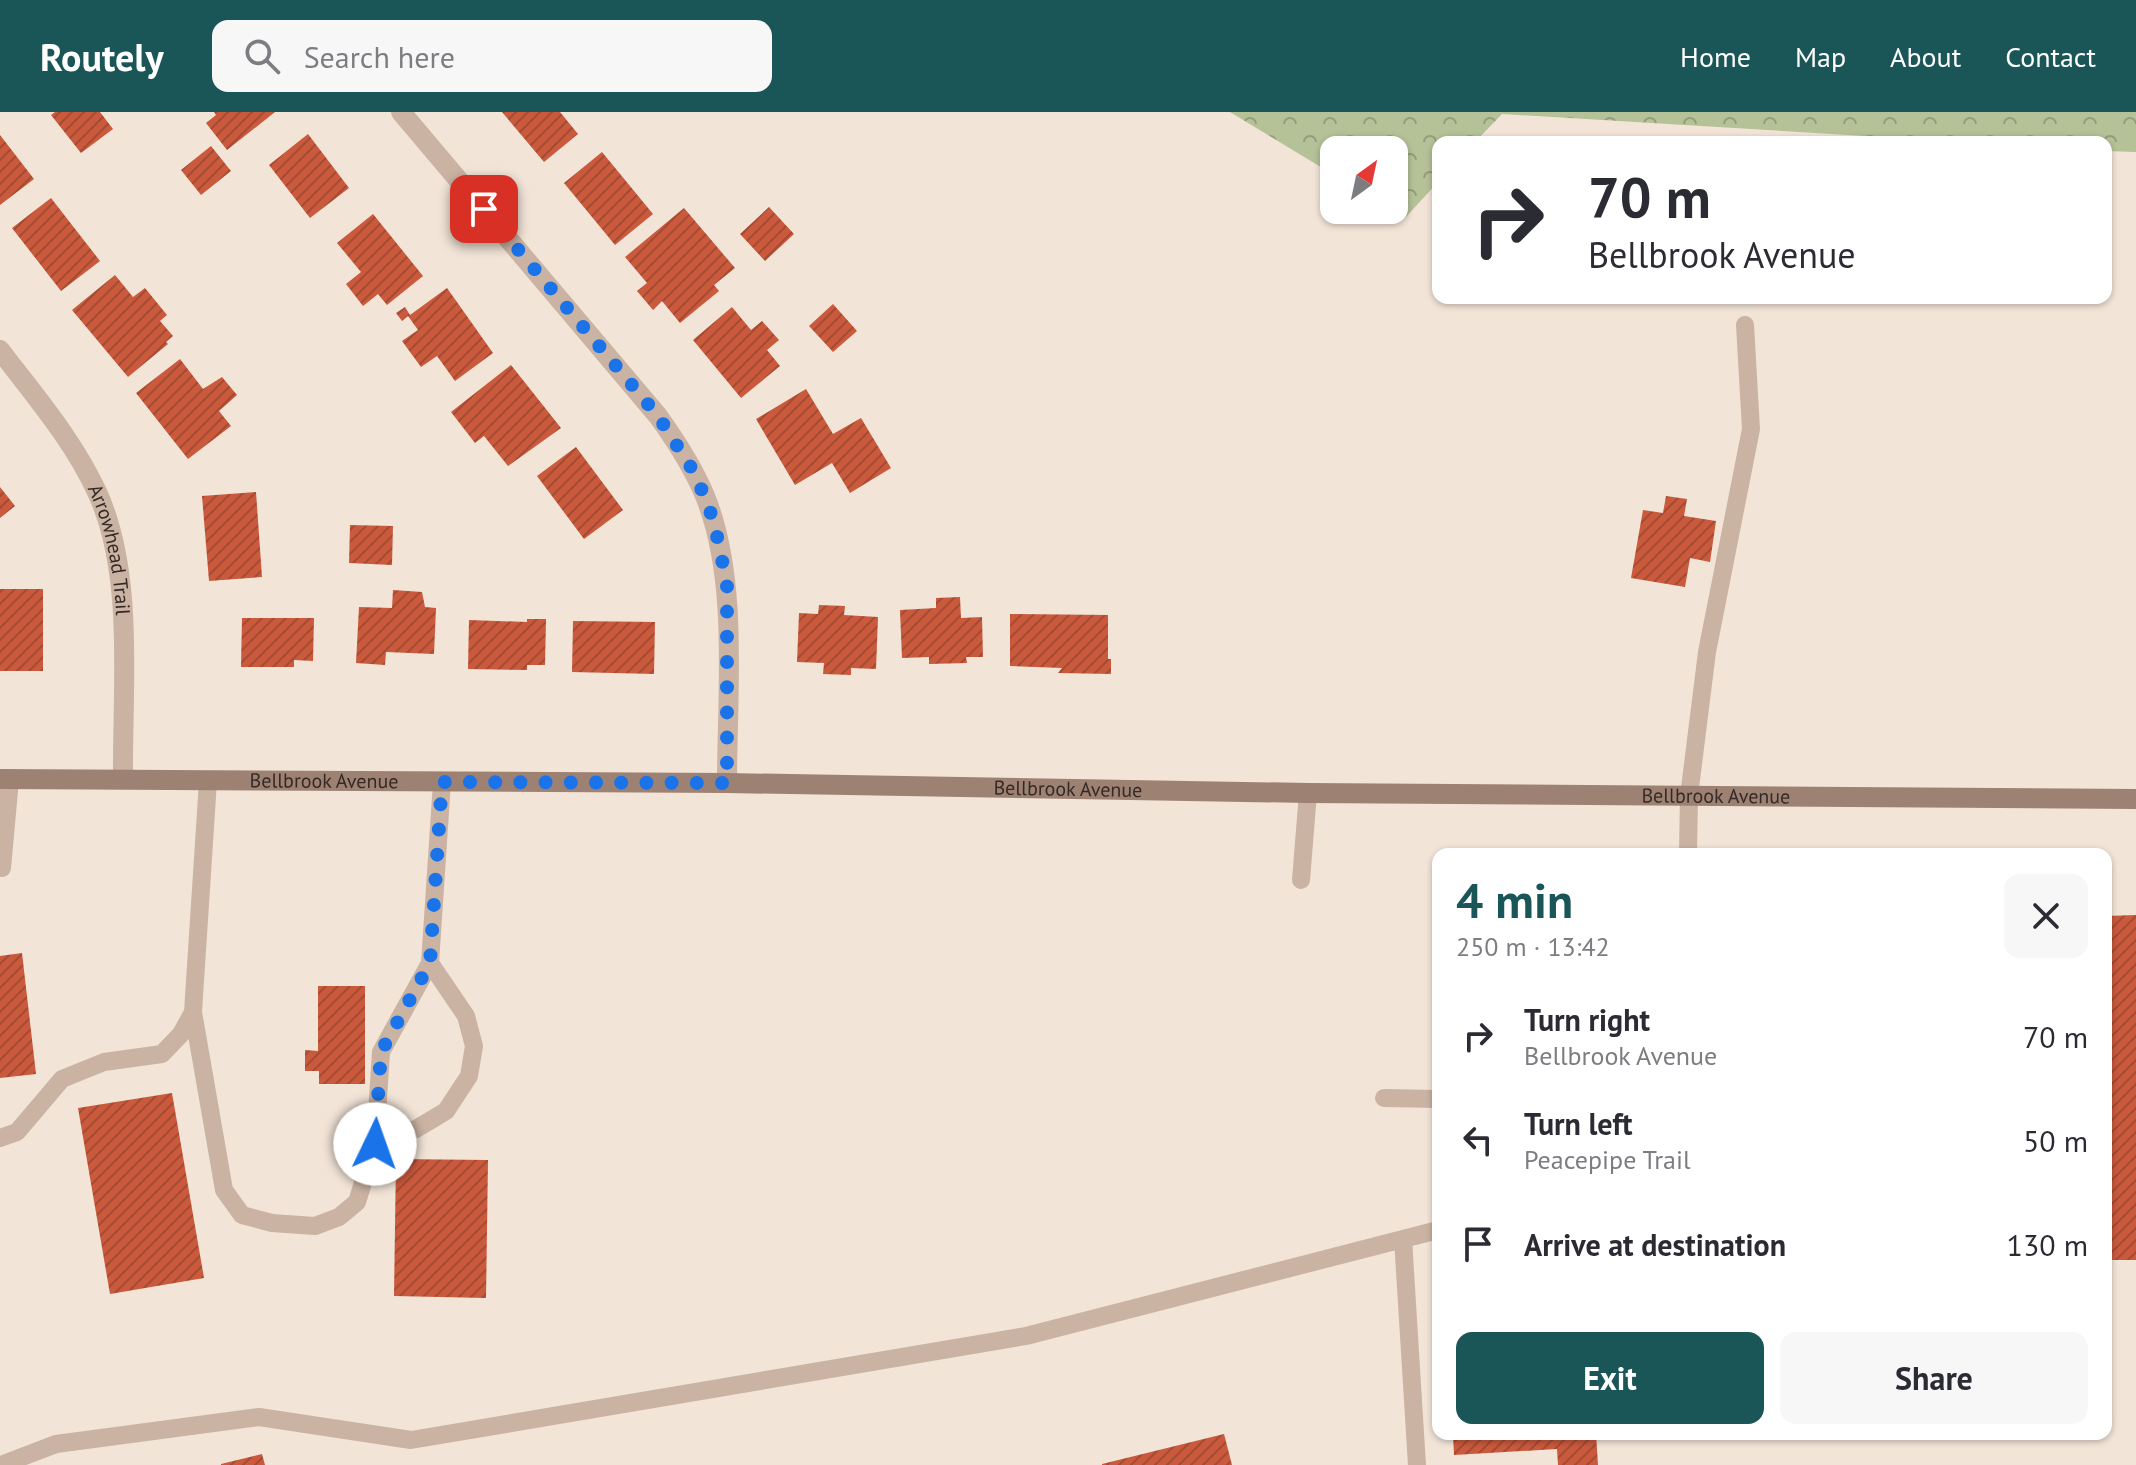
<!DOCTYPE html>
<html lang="en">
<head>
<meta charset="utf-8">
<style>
	body { margin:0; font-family:"PT Sans",sans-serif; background:#f7f7f7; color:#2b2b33; height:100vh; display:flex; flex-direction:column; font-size:30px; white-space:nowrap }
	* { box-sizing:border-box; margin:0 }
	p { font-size:26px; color:#7c7c81 }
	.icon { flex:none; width:44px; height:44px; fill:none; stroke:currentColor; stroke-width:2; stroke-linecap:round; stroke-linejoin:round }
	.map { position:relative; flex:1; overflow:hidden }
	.details { position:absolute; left:1432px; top:736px; width:680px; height:592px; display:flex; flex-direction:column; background:#fff; border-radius:16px; box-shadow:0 2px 6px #0004 }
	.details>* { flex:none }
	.top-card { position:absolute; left:1432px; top:24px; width:680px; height:168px; border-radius:16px; box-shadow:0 2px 6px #0004; background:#fff; color:#2b2b33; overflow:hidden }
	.needle { width:52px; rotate:33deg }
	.controls { position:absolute; left:1320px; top:24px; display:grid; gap:16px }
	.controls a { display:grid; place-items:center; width:88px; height:88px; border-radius:16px; background:#fff; box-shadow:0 2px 6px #0004; font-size:40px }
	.pin { position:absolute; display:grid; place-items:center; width:68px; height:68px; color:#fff; margin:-34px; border-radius:16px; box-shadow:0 4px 12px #0006 }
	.me { position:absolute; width:88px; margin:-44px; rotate:3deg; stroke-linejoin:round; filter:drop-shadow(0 0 6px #0008) }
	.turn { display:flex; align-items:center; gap:28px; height:168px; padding:0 24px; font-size:36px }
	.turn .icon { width:104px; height:104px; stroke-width:2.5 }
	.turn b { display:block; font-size:56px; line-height:68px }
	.round { display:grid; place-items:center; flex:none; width:84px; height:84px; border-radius:16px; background:#f7f7f7 }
	.headline { display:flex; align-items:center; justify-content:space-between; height:136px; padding:0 24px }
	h1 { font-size:48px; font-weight:600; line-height:60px; color:#1a5657 }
	.button { display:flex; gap:16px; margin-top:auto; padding:16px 24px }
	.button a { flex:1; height:92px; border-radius:16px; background:#1a5657; color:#fff; font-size:32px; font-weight:600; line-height:92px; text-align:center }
	.button a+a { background:#f7f7f7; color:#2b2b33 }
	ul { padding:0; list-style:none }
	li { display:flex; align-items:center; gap:24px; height:104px; padding:0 24px }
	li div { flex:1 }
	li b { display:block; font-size:30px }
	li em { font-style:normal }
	header { display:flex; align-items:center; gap:48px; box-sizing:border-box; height:112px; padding:0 40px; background:#1a5657; color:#fff }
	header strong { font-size:38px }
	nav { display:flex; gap:44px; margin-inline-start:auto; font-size:28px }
	.search { width:560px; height:72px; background:#f7f7f7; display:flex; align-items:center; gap:20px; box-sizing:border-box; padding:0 28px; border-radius:16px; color:#7c7c81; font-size:30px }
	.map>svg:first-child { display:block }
	.forest { fill:url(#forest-crowns) }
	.building { fill:url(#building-hatch) }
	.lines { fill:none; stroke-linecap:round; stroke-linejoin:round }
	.lane { stroke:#cab3a3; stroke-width:18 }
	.street { stroke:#cab3a3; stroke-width:20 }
	.secondary { stroke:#9d8274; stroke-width:20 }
	.route { stroke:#1a73e8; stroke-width:14; stroke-dasharray:0 25.2 }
	.labels { text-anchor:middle; stroke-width:6; stroke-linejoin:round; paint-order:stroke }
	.street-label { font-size:20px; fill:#352925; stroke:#faeee3 }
</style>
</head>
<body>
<header>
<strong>Routely</strong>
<div class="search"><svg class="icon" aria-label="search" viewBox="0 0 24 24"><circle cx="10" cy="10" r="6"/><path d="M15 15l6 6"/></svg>Search here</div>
<nav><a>Home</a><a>Map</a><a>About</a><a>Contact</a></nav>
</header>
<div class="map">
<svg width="2136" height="1353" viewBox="0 0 2136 1353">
	<defs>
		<pattern id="forest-crowns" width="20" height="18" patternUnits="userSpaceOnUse" patternTransform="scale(2)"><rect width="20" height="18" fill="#b5c197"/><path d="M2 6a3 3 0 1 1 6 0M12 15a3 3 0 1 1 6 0" fill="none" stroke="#949d7b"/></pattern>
		<pattern id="building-hatch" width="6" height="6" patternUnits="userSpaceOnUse" patternTransform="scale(2)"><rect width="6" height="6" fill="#cb593c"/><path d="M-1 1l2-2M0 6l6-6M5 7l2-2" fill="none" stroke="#a64a32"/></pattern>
	</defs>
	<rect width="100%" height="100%" fill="#f2e4d7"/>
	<path class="forest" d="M1230,0H2136V40L2106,39V30H1964L1502,2L1475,30H1438V70L1405,106L1391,98H1394V38H1334V63Z"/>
	<path class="building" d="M55,0H100L113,17L81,41L51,3Z
		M214,0H275L227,38L206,11L216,3Z
		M502,0H560L578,22L544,50Z
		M308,22L349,76L310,106L269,53Z
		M0,23L34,67L0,93Z
		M211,34L231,59L201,83L181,58Z
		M602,40L653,102L615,133L564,71Z
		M51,86L100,149L61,179L12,116Z
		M769,95L794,122L765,149L740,122Z
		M684,96L735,156L714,173L719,179L680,211L662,189L653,198L637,179L647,171L625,145Z
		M373,102L423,164L387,193L378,182L363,194L346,172L361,160L337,131Z
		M115,163L133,185L145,176L167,203L160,209L173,224L166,230L168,232L128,265L72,198Z
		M447,176L493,241L455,269L437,244L421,255L402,229L418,218L408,204L402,209L396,201L405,195L410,203Z
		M833,192L857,219L833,240L809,214Z
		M732,195L751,218L762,209L779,228L767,238L780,254L741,286L693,228Z
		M180,247L203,277L222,265L237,283L219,299L231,314L188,347L136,281Z
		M511,253L561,316L508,354L484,324L475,331L451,300Z
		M806,277L833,322L861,306L891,356L850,381L832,351L795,373L756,307Z
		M576,335L623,398L584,427L537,364Z
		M0,375L15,394L0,406Z
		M256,380L262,465L209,469L202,384Z
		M1666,384L1687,387L1684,404L1716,409L1710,450L1690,446L1685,475L1631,466L1643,398L1663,401Z
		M350,413L393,414L392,453L349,451Z
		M0,477H43V559H0Z
		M393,478L422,480L425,495L436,496L434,542L386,540L385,553L356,551L359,495L392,496Z
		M960,485L961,506L982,505L983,545H966L967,551L929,552V545L902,546L900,498L936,496V486Z
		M819,493L845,494L844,503L878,505L876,557L851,556V563L823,562L824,551L797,550L799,501L818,502Z
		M1010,502L1108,503V547H1111V562L1058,561L1062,556L1010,554Z
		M242,506H314L313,549L294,548V555H241Z
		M527,507H546L545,553H527V558L468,557L469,508L527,510Z
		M573,509L655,510L654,562L572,560Z
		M2136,803V1148H2106V804Z
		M22,841L36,962L0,966V844Z
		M318,874H365V972H319V959H305V938L318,939Z
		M172,981L204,1166L110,1182L78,996Z
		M396,1047L488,1048L486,1186L394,1184Z
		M1224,1322L1232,1353H1102V1352Z
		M1453,1322H1596L1598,1353H1558L1557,1337L1454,1343Z
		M262,1342L265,1353H221V1352Z"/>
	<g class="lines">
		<path class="lane" d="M1688,742L1689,684L1707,540L1751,317L1745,213
			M2,756L10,668
			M1301,768L1308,681
			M193,900L224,1078L242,1103L272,1111L315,1114L339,1105L357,1090L375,1032L381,940L430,851L442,670
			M1384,986L1438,987
			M0,1026L17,1020L62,967L104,950L162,942L181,922L193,900L208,669
			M375,1032L416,1017L446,999L469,964L474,934L466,904L430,851
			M1403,1127L1417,1353
			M1,1353L56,1332L259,1305L411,1328L1026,1224L1438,1118"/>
		<g class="street">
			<path d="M401,0L658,304C676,329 693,355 705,384C739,468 727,580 727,671"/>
			<path id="s1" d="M0,238C35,284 73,328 97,380C135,462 122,577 123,666"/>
		</g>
		<path class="secondary" id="s2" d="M0,667L727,671L1308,681L2136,687"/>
	</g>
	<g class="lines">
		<path class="route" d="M375,1032L381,940L430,851L442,670L727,671V472L714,410L704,383L692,357L658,304L484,97"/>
	</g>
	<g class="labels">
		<g class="street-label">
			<text dy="7" stroke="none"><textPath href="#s1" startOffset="232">Arrowhead Trail</textPath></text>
			<text dy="7" stroke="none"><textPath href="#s2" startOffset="324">Bellbrook Avenue</textPath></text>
			<text dy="7" stroke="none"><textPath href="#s2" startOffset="1068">Bellbrook Avenue</textPath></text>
			<text dy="7" stroke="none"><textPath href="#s2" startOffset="1716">Bellbrook Avenue</textPath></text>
		</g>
	</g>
</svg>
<div class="controls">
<a><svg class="needle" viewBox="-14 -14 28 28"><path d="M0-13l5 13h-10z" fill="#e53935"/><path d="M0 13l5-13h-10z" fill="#7c7c81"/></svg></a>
</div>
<div class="pin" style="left:484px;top:97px;background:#d93025"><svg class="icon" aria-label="arrive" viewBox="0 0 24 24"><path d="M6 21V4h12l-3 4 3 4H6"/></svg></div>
<svg class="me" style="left:375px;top:1032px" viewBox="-20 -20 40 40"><circle r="19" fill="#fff"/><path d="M0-13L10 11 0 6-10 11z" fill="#1a73e8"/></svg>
<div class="top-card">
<div class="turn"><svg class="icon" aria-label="right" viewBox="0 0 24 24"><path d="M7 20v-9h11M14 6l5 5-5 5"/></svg><div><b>70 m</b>Bellbrook Avenue</div></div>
</div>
<section class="details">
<div class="headline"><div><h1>4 min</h1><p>250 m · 13:42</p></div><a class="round"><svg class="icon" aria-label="close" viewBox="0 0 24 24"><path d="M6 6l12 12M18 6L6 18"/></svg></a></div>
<ul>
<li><svg class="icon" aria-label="right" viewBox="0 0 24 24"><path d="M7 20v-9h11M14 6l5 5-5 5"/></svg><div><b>Turn right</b><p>Bellbrook Avenue</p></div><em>70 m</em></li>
<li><svg class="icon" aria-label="left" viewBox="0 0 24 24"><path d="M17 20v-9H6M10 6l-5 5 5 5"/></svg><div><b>Turn left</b><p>Peacepipe Trail</p></div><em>50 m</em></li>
<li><svg class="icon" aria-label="arrive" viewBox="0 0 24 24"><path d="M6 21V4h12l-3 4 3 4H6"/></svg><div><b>Arrive at destination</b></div><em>130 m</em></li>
</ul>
<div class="button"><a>Exit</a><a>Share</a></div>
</section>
</div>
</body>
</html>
